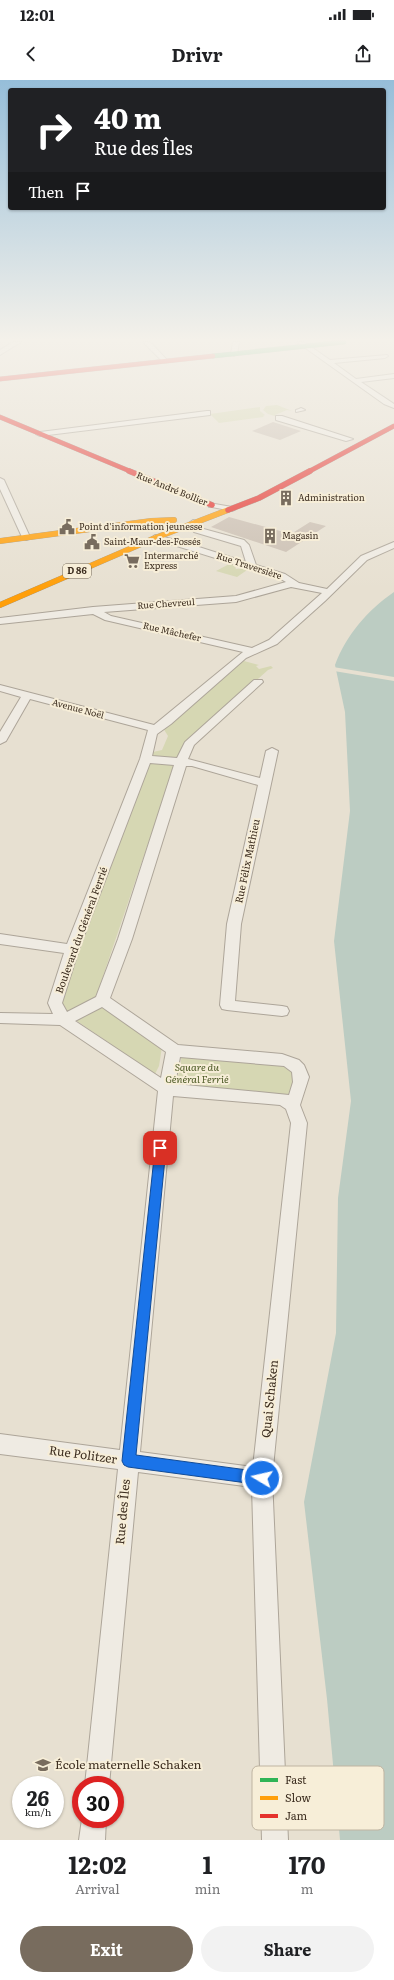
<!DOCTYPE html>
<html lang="en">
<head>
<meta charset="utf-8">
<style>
	body { margin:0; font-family:Literata,serif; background:#f2f2f2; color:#202124; height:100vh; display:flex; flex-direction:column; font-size:15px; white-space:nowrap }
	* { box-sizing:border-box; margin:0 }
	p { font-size:13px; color:#757577 }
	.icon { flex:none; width:22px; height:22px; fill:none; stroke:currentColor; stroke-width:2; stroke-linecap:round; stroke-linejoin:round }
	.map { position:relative; height:1760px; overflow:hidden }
	.details { display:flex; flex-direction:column; background:#fff; flex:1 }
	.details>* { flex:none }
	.hud { position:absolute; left:8px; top:8px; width:378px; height:122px; border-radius:4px; box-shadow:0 1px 3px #0004; background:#202124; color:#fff; overflow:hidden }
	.speed { position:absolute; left:12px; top:1696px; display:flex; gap:8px; font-size:20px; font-weight:700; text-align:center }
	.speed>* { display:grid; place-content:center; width:52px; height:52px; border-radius:50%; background:#fff; box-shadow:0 1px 3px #0004; line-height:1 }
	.speed small { font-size:10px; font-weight:400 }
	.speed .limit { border:6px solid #d22; background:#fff; color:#111 }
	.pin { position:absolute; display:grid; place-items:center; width:34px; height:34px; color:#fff; margin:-17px; border-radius:8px; box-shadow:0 2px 6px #0006 }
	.me { position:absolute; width:44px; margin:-22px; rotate:279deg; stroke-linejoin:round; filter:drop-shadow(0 0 3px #0008) }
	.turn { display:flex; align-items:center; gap:14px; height:84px; padding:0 20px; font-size:18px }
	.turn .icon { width:52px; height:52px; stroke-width:2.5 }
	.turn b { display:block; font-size:28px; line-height:34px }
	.then { display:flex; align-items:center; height:38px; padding:0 20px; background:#0003; gap:8px; font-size:15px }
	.eta { display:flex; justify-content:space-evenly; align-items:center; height:68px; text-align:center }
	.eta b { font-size:24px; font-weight:700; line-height:28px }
	.primary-button { display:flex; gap:8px; margin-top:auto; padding:8px 20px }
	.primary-button a { flex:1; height:46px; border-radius:24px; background:#786c5e; color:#fff; font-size:16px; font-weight:700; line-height:46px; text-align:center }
	.primary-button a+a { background:#f2f2f2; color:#202124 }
	.status { display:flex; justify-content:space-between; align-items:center; height:28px; padding:0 20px; background:#fff; direction:ltr }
	.status svg { height:11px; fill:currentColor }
	header { display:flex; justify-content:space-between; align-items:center; height:52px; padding:0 20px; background:#fff; font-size:18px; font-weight:700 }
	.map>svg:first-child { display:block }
	.green { fill:#d6d7b3 }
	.water { fill:#bcccc2 }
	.pier { fill:#e7e0d1 }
	.building { fill:#cbbfb2 }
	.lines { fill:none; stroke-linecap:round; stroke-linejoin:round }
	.street-casing { stroke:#ada599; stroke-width:2 }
	.fast-casing { stroke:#9c958a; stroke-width:5 }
	.slow-casing { stroke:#9c958a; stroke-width:6 }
	.jam-far1-casing { stroke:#9c958a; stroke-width:5 }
	.jam-casing { stroke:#9c958a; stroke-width:6 }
	.street { fill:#efebe3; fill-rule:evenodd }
	.fast { stroke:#30b455; stroke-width:4.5 }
	.slow { stroke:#ff9f0a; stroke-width:5.5 }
	.jam-far1 { stroke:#e5322d; stroke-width:4.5 }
	.jam { stroke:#e5322d; stroke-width:5.5 }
	.route { fill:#1a73e8; stroke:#114b97 }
	.labels { text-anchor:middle; stroke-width:4; stroke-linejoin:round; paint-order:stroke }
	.far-street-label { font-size:9px; fill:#3d2e20; stroke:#f7eed8 }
	.far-poi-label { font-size:9px; fill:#3d2e20; stroke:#f7eed8; text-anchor:start }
	.shield { fill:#f7eed8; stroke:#756857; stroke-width:1 }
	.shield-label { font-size:9px; font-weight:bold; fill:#3d2e20 }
	.street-label { font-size:10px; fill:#3d2e20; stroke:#f7eed8 }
	.park-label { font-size:10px; font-style:italic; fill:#4d5a26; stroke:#f7eed8 }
	.near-street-label { font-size:12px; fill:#3d2e20; stroke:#f7eed8 }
	.near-poi-label { font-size:12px; fill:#3d2e20; stroke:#f7eed8; text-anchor:start }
	.key { fill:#f7eed8; stroke:#bfb4a1; stroke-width:1 }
	.key-label { font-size:11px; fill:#3d2e20 }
</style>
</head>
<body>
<div class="status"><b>12:01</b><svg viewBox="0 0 49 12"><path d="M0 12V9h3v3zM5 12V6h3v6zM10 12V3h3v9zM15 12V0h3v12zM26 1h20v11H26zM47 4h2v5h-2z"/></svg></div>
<header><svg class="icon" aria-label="back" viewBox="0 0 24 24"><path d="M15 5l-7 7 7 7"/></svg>Drivr<svg class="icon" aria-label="share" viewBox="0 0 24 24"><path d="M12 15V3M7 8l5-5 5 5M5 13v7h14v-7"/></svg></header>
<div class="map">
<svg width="394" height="1760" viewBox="0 0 394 1760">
	<rect width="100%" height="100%" fill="#e7e0d1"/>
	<path class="green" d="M277,325L292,331L287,330L275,335L278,337L268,334L263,330L266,326Z
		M260,327V331L265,335L263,336L264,337L219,343L210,334Z
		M233,482L236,489L250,488L237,497L216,491Z
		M243,579L244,581L259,585L256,586L259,589L271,586L273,588L268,590L193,657L175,684L96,917L100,926L162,967L159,986L155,994L65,933L60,924L64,908L153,672L162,670L168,656L163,648Z
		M182,975L287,985L294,992L291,1016L176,1007Z"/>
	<path class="water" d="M394,512V1760H340L327,1619L304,1422L336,1253L338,1118L351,1021L334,861L350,731L345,632L335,585C346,555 368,530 394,512Z"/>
	<path class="pier" d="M333,587L394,597V601L334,591Z"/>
	<path class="building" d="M273,342L301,351L280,360L252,351Z
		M229,437L291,454L310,442L326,446L286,472L211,447Z"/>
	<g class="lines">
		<defs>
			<path id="street" d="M13,262H21L0,275V270Z
				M143,262H150L167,280V282H163Z
				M233,262H239L237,274L234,276L231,274Z
				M297,262H304L330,280L387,275L388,276L385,278L334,283L356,299L394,294V298L361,302L394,324V328L384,324Z
				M299,329L301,328L305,330L296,332V330Z
				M207,331H210V335L40,356L36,354L40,352Z
				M276,336H282L353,359L346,361L276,340Z
				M0,398L4,400L30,457L29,459L26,460L22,457L0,409Z
				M209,423L232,427L236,429L232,431L212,427H209Z
				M193,440L196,441L200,448L244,460L249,465L256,485L285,494L299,503L327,509L361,476L394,462V468L367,480L325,521L277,564L246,578L171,644L157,654L152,676L177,678L185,662L254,600H262L263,602L194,665L188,679L260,698L266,671L272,668L278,671L241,844L235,921L282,926L287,927L289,931L287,935L282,936L227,930L222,929L220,925L227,844L258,705L192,686H186L132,859L110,918L178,965L282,974L299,980L304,985L309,997L300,1025L307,1043L272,1398L288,1760H262L252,1407L138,1392L109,1705H85L118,1389L0,1374V1354L120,1370L158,1011L60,945L0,943V933L53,934L48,923L64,873L0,864V854L67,864L140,679L148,650L30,619L6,661L0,664V652L21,617L0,611V605L154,645L243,572L105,540L93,534L0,544V538L93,527L236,516L286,502L279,498L151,458L155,455L180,461L246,482L241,466L194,452L189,443ZM291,507L322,513L269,560L252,568L111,536L104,532L236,522ZM150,683L174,685L118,859L96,917L67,932L62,923L79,869ZM102,927L166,972L161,998L75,941ZM180,977L284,986L292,992L293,1002L289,1015L175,1004ZM173,1016L280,1025L286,1029L291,1043L253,1387L140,1372Z
				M82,1739H106L105,1760H79Z"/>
			<path id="fast" d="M213,276L344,262"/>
			<path id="slow" d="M0,461L151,441L174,440
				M0,525L155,458L228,430"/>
			<path id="jam-far1" d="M0,299L213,276
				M0,337L132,392
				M308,392L394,346"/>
			<path id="jam" d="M129,391L212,425
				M228,430L259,418L310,391"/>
		</defs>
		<use href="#street" class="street-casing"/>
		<use href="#fast" class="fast-casing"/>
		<use href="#slow" class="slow-casing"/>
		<use href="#jam-far1" class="jam-far1-casing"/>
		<use href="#jam" class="jam-casing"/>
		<use href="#street" class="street"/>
		<use href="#fast" class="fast"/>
		<use href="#slow" class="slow"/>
		<use href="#jam-far1" class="jam-far1"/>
		<use href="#jam" class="jam"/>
	</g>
	<linearGradient id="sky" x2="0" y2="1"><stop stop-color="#96bed9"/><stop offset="0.51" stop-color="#f4f1ea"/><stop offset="1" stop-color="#f4f1ea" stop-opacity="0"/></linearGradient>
	<rect width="394" height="509" fill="url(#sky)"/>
	<path class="route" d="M160,1064L166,1068L136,1375L262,1392L266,1394L268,1398L266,1403L262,1405L128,1387L124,1385L122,1381L155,1068Z"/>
	<defs>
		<symbol id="building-bare" viewBox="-9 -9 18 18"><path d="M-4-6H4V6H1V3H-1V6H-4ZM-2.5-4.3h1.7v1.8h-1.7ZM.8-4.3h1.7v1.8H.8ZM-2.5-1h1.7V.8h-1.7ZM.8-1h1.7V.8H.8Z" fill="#786c5e" stroke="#f7eed8" stroke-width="2.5" paint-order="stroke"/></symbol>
		<symbol id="civic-bare" viewBox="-9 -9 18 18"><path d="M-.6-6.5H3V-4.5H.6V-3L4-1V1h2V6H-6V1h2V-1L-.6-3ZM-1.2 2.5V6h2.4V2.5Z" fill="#786c5e" stroke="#f7eed8" stroke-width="2.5" paint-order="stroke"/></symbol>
		<symbol id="supermarket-bare" viewBox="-9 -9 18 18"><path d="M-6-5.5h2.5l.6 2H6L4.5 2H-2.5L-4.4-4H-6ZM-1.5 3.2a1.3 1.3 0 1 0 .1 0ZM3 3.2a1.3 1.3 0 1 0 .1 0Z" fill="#786c5e" stroke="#f7eed8" stroke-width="2.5" paint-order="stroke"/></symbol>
		<symbol id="school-bare" viewBox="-9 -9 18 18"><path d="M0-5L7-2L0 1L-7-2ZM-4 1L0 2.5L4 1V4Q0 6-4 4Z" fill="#786c5e" stroke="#f7eed8" stroke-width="2.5" paint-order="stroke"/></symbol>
	</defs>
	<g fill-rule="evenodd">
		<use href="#building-bare" x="275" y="407" width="22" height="22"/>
		<use href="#civic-bare" x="56" y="436" width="22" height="22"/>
		<use href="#building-bare" x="259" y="445" width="22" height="22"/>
		<use href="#civic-bare" x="81" y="451" width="22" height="22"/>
		<use href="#supermarket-bare" x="121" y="470" width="22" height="22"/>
		<use href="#school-bare" x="32" y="1674" width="22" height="22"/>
	</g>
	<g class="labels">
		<g class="far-street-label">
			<text transform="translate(172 409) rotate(22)" y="3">Rue André Bollier</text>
			<text transform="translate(249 486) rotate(18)" y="3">Rue Traversière</text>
			<text transform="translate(166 524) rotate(-4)" y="3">Rue Chevreul</text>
			<text transform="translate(172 552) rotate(13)" y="3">Rue Mâchefer</text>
			<text transform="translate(78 629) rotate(15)" y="3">Avenue Noël</text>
		</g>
		<g class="far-poi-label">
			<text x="298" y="421">Administration</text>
			<text x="79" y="450">Point d'information jeunesse</text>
			<text x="282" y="459">Magasin</text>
			<text x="104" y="465">Saint-Maur-des-Fossés</text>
			<text x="144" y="479">Intermarché<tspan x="144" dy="10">Express</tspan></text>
		</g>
		<rect class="shield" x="63" y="484" width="28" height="14" rx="3"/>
		<g class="shield-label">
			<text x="77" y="494">D 86</text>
		</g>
		<g class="street-label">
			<text transform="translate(247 781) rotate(-78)" y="4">Rue Félix Mathieu</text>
			<text transform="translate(81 850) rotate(-70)" y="4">Boulevard du Général Ferrié</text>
		</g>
		<g class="park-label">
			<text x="197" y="991">Square du<tspan x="197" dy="12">Général Ferrié</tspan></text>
		</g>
		<g class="near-street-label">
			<text transform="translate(270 1319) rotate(-84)" y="4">Quai Schaken</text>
			<text transform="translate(83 1375) rotate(8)" y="4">Rue Politzer</text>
			<text transform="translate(123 1432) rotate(-85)" y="4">Rue des Îles</text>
		</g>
		<g class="near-poi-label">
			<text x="55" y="1689">École maternelle Schaken</text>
		</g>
	</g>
	<rect x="252" y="1686" width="132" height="64" rx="6" class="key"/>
	<rect x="260" y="1698" width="18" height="4" fill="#30b455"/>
	<rect x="260" y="1716" width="18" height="4" fill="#ff9f0a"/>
	<rect x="260" y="1734" width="18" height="4" fill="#e5322d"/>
	<g class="key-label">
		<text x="285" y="1704">Fast</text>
		<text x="285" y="1722">Slow</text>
		<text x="285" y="1740">Jam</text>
	</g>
</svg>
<div class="speed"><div>26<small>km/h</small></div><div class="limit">30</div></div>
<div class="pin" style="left:160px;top:1068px;background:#d93025"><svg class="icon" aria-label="arrive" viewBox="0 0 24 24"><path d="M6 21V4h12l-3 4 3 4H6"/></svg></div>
<svg class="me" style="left:262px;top:1398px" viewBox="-20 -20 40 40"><circle r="17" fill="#1a73e8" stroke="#fff" stroke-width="3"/><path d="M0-11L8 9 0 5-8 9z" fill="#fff"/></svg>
<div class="hud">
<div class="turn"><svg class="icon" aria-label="right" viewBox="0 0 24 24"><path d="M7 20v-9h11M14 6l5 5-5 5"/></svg><div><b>40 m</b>Rue des Îles</div></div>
<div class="then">Then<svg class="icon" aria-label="arrive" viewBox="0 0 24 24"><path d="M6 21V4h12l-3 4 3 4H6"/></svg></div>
</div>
</div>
<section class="details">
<div class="eta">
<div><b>12:02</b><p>Arrival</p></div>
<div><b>1</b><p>min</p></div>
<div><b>170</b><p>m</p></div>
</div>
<div class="primary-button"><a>Exit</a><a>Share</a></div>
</section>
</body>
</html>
